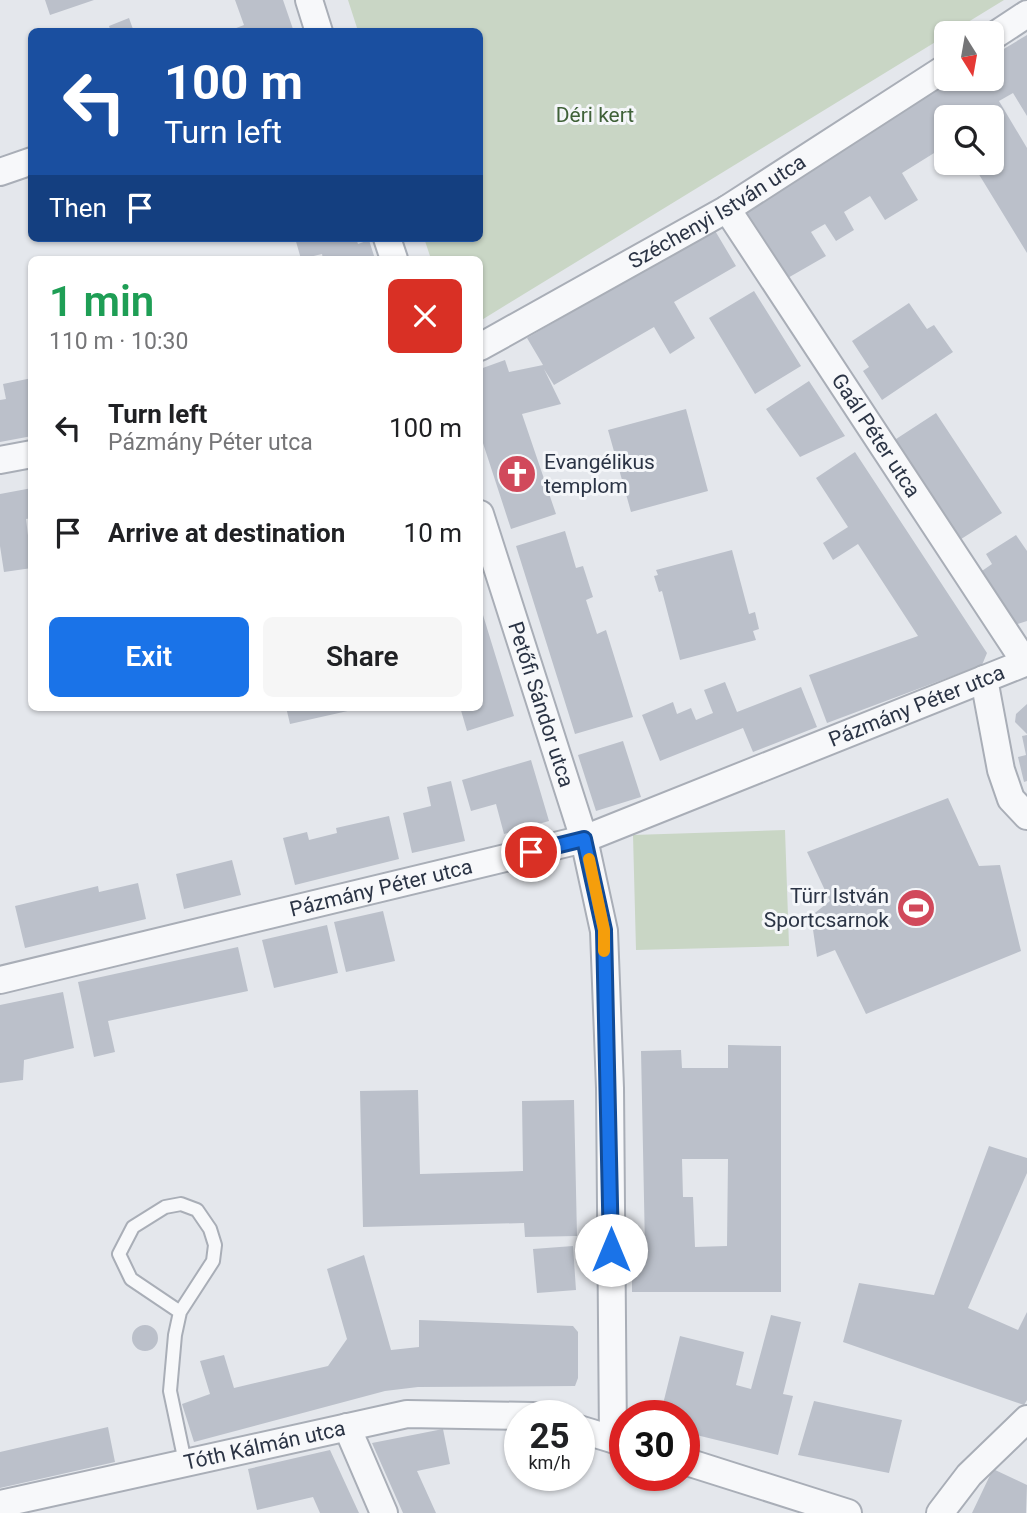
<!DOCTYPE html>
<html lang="en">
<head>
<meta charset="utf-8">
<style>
	body { margin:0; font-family:Roboto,sans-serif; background:#f6f6f6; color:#202124; height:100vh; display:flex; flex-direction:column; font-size:26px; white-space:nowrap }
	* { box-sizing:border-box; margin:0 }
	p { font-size:23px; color:#757577 }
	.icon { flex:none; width:38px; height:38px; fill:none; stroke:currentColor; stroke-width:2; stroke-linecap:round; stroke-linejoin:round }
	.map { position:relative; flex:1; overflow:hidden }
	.drawer { position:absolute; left:28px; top:256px; width:455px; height:455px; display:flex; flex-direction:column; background:#fff; border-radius:10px; box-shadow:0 2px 5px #0004 }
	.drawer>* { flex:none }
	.guide { position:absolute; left:28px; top:28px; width:455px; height:214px; border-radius:10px; box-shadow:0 2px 5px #0004; background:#1a4fa0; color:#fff; overflow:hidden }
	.needle { width:46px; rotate:169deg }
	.controls { position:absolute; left:934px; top:21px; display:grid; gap:14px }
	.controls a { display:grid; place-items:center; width:70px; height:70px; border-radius:10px; background:#fff; box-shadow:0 2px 5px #0004; font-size:35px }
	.speed { position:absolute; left:504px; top:1400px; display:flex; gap:14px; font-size:35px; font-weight:700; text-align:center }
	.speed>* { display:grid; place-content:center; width:91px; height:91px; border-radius:50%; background:#fff; box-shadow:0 2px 5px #0004; line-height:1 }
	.speed small { font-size:18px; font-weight:400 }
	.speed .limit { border:10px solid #d22; background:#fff; color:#111 }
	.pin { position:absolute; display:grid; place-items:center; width:60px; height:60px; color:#fff; margin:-30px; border:4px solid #fff; border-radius:50%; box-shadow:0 2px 7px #0007 }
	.me { position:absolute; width:77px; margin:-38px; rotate:0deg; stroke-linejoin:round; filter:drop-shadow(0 0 5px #0008) }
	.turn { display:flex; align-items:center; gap:24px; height:147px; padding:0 21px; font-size:32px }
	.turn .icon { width:91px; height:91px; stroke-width:2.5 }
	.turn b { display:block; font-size:49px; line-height:60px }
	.then { display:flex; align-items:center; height:66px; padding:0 21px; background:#0003; gap:14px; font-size:26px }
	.round { display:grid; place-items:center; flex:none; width:74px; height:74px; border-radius:10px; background:#f6f6f6 }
	.headline { display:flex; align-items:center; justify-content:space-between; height:119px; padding:0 21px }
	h1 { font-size:42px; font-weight:600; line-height:52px; color:#1e9e55 }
	.button { display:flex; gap:14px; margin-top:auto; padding:14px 21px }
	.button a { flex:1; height:80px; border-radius:10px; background:#1a73e8; color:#fff; font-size:28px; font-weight:600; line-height:80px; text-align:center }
	.button a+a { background:#f6f6f6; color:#202124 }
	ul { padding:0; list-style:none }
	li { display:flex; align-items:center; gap:21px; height:105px; padding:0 21px }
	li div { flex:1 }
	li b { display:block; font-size:26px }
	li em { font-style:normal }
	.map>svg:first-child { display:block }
	.green { fill:#c9d6c5 }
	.building { fill:#bbc0ca; fill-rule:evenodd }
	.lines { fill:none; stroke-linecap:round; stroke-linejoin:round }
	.lane-casing { stroke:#a9aeb7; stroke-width:16 }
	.street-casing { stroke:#a9aeb7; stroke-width:30 }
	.lane { stroke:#f7f8fa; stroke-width:12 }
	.street { stroke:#f7f8fa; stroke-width:26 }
	.route-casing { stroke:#114b97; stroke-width:18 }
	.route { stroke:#1a73e8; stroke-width:12 }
	.slow { stroke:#f59e0b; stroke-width:12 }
	.labels { text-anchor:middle; stroke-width:6; stroke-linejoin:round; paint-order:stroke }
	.park-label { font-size:21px; fill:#3f6138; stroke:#f4f6f9 }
	.street-label { font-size:21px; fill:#2b3445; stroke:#f4f6f9 }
	.poi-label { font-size:21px; fill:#2b3445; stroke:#f4f6f9; text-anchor:start }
</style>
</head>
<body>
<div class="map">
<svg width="1027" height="1513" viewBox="0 0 1027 1513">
	<rect width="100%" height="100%" fill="#e4e7ec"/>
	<path class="green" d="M348,0H1004L480,321V259H431L424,238H480V32L358,31Z
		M785,830L789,946L636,950L633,835Z"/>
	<path class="building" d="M45,0H94L50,15Z
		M235,0H283L294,32H226L244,25Z
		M129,18L134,32H111L109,26Z
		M1027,35V116L1013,93L999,101L1027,148V253L972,163H992V117H947V145L902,173L918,200L885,220L870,196L844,212L854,230L836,241L825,224L811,232L826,256L786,279L743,209L955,79H992V56Z
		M714,229L736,266L674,302L695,338L670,354L654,327L554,385L544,369L561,404L522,414L556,514L511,529L480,434V369L505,360L509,372L543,365L527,338Z
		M295,238H356L358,244L369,240L375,259H323L322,254L301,259Z
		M754,291L801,366L755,394L709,318Z
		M909,303L927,329L934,325L953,352L882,400L863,371L869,367L852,341Z
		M32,378V436L0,442V400L6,399L3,384Z
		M809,381L845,436L800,457L766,409Z
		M686,409L708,491L631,512L608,430Z
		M936,413L1002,513L958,541L893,441Z
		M855,452L987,653L982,665L827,723L809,675L918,636L858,544L833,560L823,543L848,527L816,478Z
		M32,488V518L26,519L32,568L4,572L0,546V494Z
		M565,531L576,568L583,566L593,597L586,600L597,634L606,630L633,717L575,734L516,546Z
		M1016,535L1027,551V621L1014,625L979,573L992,564L986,554Z
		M732,550L749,614L755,612L759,629L753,631L756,640L680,660L662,591L659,592L654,576L658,575L656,570Z
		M483,615L514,716L467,731L460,707H480V617Z
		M725,682L737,712L801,687L817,727L753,752L743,728L660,761L642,715L673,702L677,714L691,708L696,720L713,713L704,690Z
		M1027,704V734L1015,722L1016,714Z
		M286,707H361V708L290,724Z
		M1027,735V781L1024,782L1018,757L1026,755L1022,736Z
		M623,741L641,797L596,811L578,755Z
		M531,760L549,821L504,834L496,804L471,811L462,780Z
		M451,781L465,841L412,853L403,813L431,806L427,787Z
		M948,798L979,866L1000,865L1021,951L866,1014L835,950L817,957L811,916L830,901L807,852Z
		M389,816L399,859L295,885L283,838L307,832L309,840L337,833L336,828Z
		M232,860L241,895L184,909L176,874Z
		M138,883L146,919L25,948L15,906L98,886L99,892Z
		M383,911L395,961L346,972L334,922Z
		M327,925L338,973L274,988L262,940Z
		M238,947L248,991L108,1021L115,1052L94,1057L78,982Z
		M63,992L74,1048L24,1060L23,1080L0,1083V1005Z
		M728,1045L781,1046V1292H632V1248H645L641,1051L681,1050L682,1068H728ZM682,1159H728L727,1246L695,1247L693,1197H683Z
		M418,1090L420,1174L523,1171L522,1101L574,1100L577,1236L525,1237L524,1223L363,1227L360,1091Z
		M989,1146L1027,1158V1173L968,1308L1018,1330L1027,1312V1400L1024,1405L843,1342L859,1283L934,1295Z
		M573,1246L576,1290L537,1293L533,1249Z
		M364,1255L391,1350L419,1347V1320L573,1326L578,1332V1378L575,1386L418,1387L385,1391L194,1442L182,1404L210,1394L200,1361L224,1355L234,1388L328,1366L347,1339L327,1269Z
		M771,1315L801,1322L783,1394L793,1396L778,1455L684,1432V1416H660L680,1336L744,1352L736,1385L751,1389Z
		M132 1338a13 13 0 1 1 26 0a13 13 0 1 1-26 0Z
		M814,1401L902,1420L889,1473L798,1455Z
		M108,1427L115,1462L0,1488V1452Z
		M443,1429L450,1464L417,1471L436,1513H403L372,1443Z
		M330,1450L359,1513H320L313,1497L257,1510L248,1469Z
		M993,1469L1027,1485L1026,1513H972Z"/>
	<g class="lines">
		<defs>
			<path id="lane" d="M180,1312L131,1279L119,1254L133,1227L165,1207L181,1204L197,1210L210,1229L215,1245L213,1261L180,1312L175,1335L170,1391L185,1462"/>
			<g id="street">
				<path d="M309,0L319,32"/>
				<path d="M992,37L1027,14"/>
				<path d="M0,172L32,161"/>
				<path id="s1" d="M727,209L1025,662"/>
				<path d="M387,238L394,259"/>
				<path id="s2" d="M480,347L727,209L947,67"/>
				<path d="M0,460L32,454"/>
				<path id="s3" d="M480,514L584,839L604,931L610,1088L613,1439"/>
				<path d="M984,679L1001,770L1011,799L1027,816"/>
				<path id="s4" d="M0,980L584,839L1027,662"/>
				<path d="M347,1427L384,1513"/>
				<path d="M579,1429L625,1443"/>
				<path d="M684,1461L848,1513"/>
				<path id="s5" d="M0,1504L407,1414L533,1416"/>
				<path d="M940,1513L969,1475L1027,1419"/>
			</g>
		</defs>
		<use href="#lane" class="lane-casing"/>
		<use href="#street" class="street-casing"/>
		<use href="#lane" class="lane"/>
		<use href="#street" class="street"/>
	</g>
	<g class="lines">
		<defs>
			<path id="route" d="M531,852L584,839L604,930L611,1250"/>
		</defs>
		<use href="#route" class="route-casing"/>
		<use href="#route" class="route"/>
		<path class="slow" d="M589,859L604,930V951"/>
	</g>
	<defs>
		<symbol id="church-disc" viewBox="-11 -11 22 22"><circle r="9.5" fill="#d1495b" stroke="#f4f6f9"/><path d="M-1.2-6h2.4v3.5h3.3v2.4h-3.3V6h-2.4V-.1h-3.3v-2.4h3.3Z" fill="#fff"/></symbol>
		<symbol id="stadium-disc" viewBox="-11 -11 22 22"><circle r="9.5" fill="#d1495b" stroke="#f4f6f9"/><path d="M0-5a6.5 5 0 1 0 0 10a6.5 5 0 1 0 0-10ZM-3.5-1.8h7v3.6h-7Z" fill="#fff"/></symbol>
	</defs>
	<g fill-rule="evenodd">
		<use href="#church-disc" x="495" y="452" width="44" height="44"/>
		<use href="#stadium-disc" x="894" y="886" width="44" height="44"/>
	</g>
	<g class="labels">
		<g class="park-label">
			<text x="595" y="122">Déri kert</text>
		</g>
		<g class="street-label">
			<text dy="7" stroke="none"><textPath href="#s2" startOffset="273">Széchenyi István utca</textPath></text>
			<text dy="7" stroke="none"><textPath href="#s1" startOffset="271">Gaál Péter utca</textPath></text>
			<text dy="7" stroke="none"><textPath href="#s3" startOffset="200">Petőfi Sándor utca</textPath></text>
			<text dy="7" stroke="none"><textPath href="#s4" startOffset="959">Pázmány Péter utca</textPath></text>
			<text dy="7" stroke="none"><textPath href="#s4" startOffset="392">Pázmány Péter utca</textPath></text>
			<text dy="7" stroke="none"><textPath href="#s5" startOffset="271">Tóth Kálmán utca</textPath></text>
		</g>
		<g class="poi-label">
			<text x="544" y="469">Evangélikus<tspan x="544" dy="24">templom</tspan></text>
			<text x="889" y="903" text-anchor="end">Türr István<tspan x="889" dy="24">Sportcsarnok</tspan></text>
		</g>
	</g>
</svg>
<div class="controls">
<a><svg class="needle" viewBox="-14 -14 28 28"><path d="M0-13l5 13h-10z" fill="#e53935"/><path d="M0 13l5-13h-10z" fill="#757577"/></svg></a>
<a><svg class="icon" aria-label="search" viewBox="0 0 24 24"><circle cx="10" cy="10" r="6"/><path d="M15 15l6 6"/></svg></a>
</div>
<div class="speed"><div>25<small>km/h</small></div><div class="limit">30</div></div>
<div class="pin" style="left:531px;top:852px;background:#d93025"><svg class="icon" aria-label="arrive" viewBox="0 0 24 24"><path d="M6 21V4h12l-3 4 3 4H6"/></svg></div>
<svg class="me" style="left:611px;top:1250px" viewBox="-20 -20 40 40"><circle r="19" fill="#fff"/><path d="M0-13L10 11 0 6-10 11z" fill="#1a73e8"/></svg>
<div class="guide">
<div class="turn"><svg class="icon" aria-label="left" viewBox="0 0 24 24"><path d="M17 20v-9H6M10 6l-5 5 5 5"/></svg><div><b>100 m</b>Turn left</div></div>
<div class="then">Then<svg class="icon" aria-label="arrive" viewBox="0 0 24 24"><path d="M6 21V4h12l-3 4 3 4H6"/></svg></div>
</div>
<section class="drawer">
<div class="headline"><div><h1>1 min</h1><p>110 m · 10:30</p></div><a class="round" style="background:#d93025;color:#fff"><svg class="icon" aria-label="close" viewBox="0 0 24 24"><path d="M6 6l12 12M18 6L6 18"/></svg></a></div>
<ul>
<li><svg class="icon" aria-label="left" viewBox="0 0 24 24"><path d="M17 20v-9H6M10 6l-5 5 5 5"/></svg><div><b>Turn left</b><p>Pázmány Péter utca</p></div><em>100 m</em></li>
<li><svg class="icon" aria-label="arrive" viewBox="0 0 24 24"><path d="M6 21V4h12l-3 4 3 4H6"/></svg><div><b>Arrive at destination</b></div><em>10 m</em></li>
</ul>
<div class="button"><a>Exit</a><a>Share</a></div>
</section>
</div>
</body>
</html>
